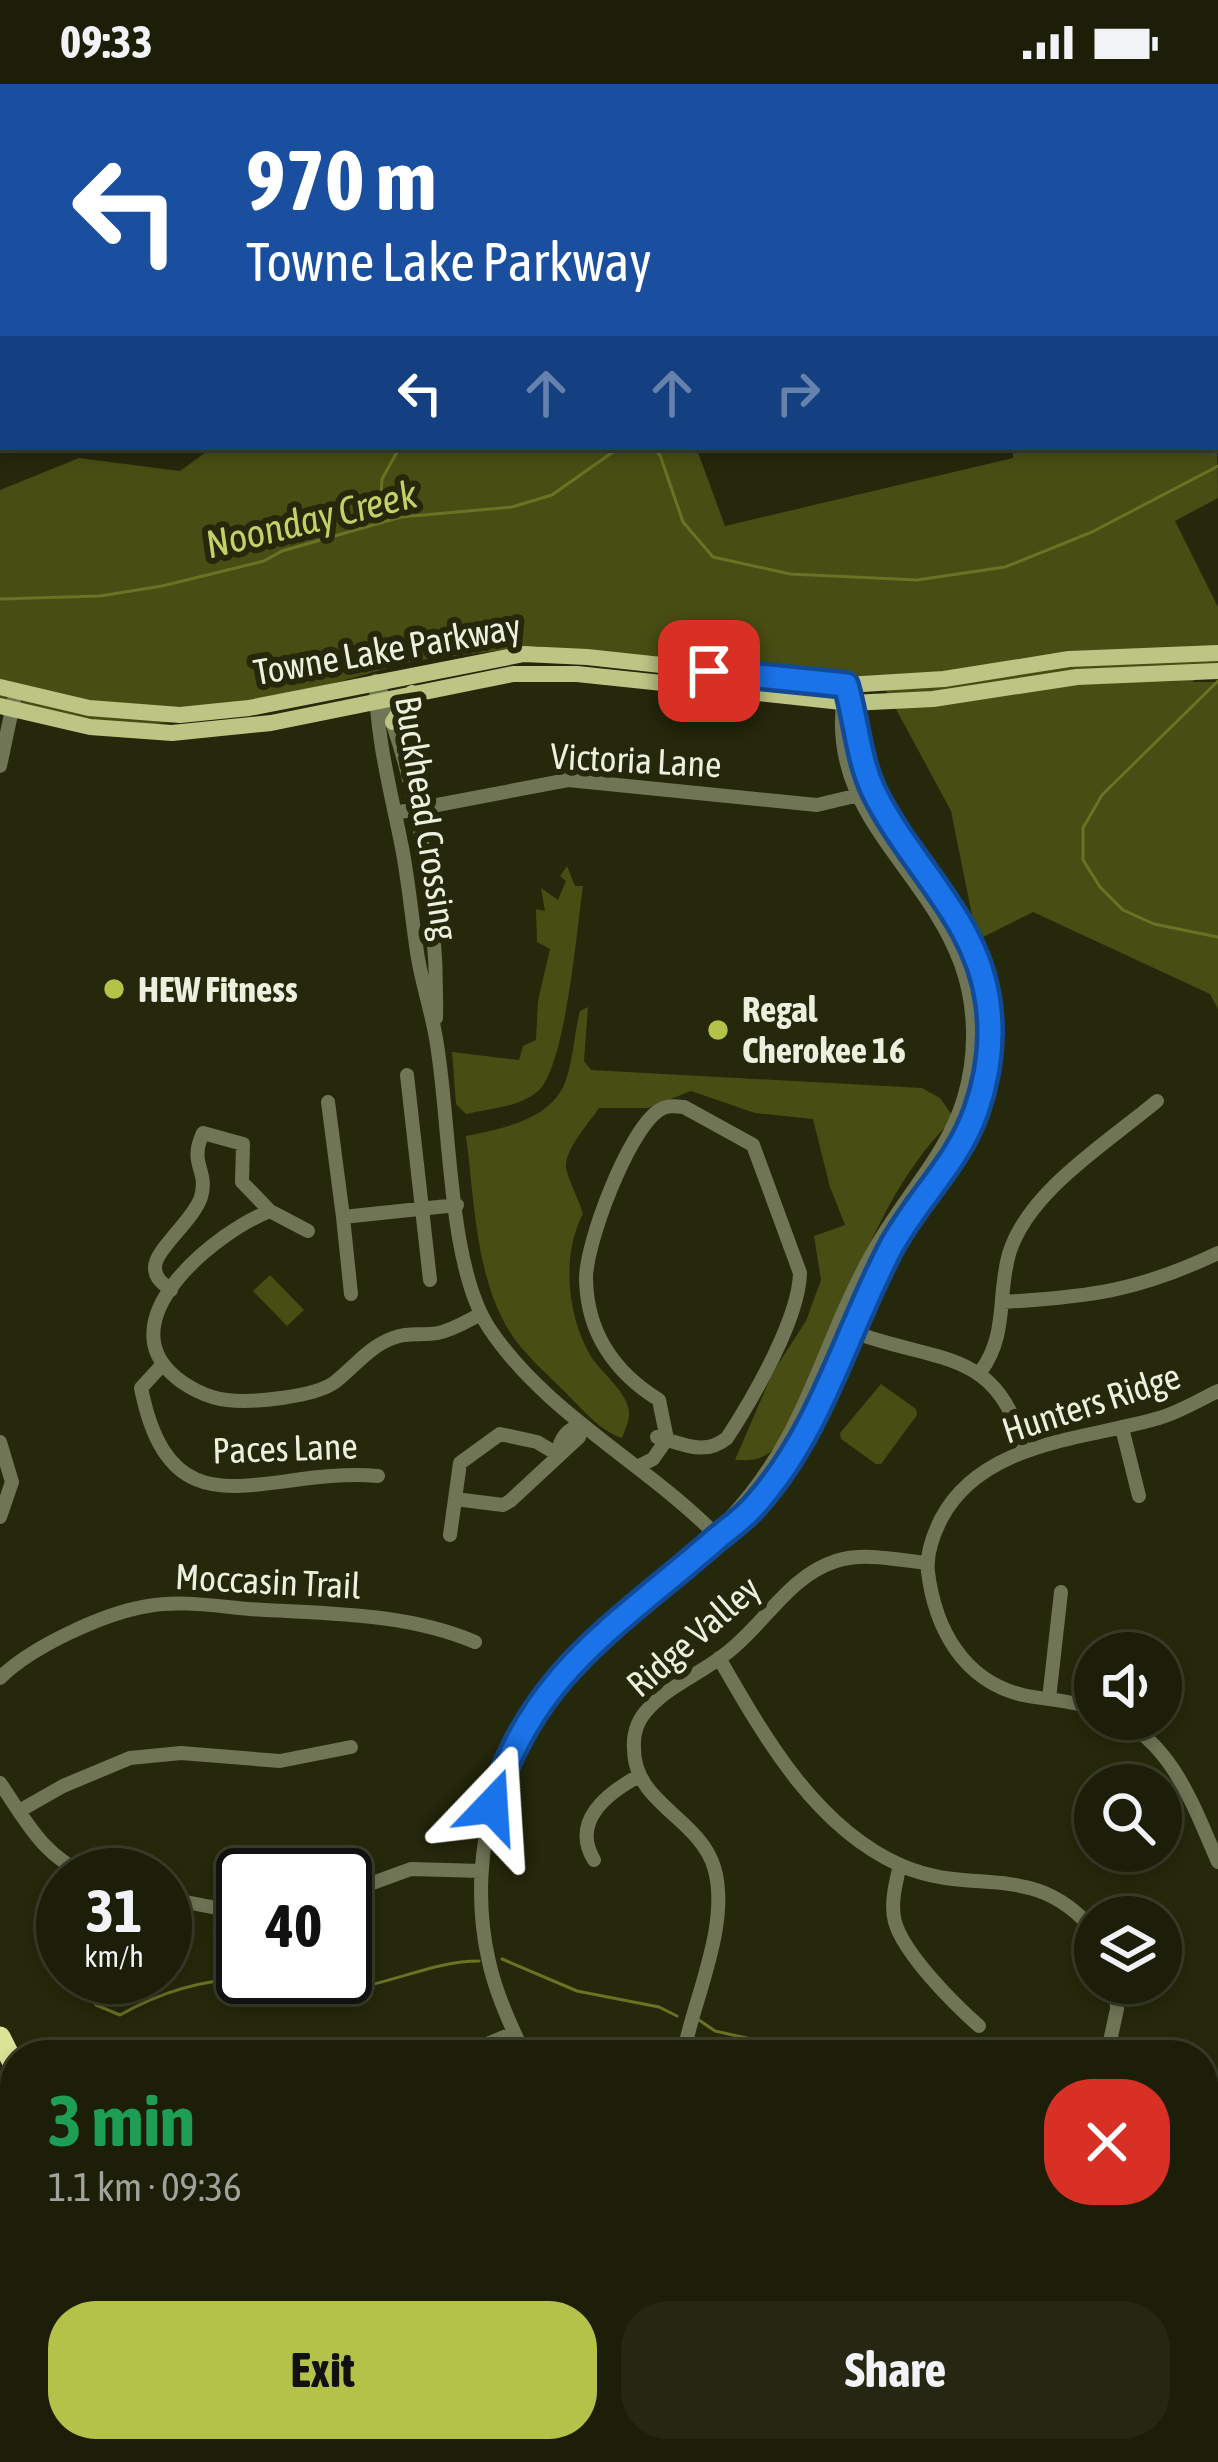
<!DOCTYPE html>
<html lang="en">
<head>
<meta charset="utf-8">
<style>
	body { margin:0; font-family:"Asap Condensed",sans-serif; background:#252712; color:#f1f3f6; height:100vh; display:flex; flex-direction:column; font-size:45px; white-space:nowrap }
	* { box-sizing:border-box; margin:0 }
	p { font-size:39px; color:#a0a29c }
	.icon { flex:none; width:66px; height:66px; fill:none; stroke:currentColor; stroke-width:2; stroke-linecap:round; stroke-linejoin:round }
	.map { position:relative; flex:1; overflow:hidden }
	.side { position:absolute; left:0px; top:1956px; width:1218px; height:423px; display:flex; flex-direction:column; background:#1c1e08; border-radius:48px 48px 0 0; box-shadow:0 6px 18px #0003,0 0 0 3px #3a3c29 }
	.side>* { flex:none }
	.guide { position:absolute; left:0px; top:0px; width:1218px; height:366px; box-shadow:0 6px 18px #0003,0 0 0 3px #3a3c29; background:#1a4fa0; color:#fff; overflow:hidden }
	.controls { position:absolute; left:1074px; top:1548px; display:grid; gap:24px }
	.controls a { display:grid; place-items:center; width:108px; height:108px; border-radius:50%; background:#1c1e08; box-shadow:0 6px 18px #0003,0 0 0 3px #3a3c29; font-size:60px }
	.speed { position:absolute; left:36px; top:1764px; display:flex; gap:24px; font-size:60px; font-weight:700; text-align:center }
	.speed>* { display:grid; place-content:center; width:156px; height:156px; border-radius:50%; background:#1c1e08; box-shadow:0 6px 18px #0003,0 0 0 3px #3a3c29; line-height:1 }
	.speed small { font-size:30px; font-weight:400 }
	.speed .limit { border:6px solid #111; border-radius:18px; background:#fff; color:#111 }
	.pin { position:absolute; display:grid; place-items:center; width:102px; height:102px; color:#fff; margin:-51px; border-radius:24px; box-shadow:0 6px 18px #0006 }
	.me { position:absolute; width:132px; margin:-66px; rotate:20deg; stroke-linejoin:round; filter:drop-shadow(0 0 9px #0008) }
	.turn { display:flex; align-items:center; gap:42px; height:252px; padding:0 48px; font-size:54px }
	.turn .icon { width:156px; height:156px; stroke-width:2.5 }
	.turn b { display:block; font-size:84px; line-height:102px }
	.lanes { display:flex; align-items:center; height:114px; padding:0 48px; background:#0003; justify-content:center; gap:60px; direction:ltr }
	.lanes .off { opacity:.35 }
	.round { display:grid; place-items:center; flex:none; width:126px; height:126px; border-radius:48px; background:#252712 }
	.headline { display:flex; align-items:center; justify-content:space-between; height:204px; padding:0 48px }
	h1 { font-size:72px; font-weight:700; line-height:90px; color:#1e9e55 }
	.primary-button { display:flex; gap:24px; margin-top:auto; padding:24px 48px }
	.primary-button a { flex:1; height:138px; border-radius:48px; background:#b5c249; color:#111; font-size:48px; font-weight:700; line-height:138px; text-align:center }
	.primary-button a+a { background:#252712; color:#f1f3f6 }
	.status { display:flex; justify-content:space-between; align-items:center; height:84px; padding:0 60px; background:#1c1e08; direction:ltr }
	.status svg { height:33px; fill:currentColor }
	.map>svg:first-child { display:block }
	.green { fill:#484e13 }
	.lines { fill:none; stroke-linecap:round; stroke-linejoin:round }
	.stream { stroke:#6a7224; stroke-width:3 }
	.minor { stroke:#707556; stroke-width:14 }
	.major { stroke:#bcc584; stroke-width:16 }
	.highway { stroke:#dae496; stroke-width:21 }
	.route-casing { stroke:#114b97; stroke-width:30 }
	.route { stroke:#1a73e8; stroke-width:21 }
	.poi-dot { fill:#b5c249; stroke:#25280a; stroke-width:4.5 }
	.labels { text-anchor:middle; stroke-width:12; stroke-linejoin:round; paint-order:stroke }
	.street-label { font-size:36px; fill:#edf0de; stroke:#25280a }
	.poi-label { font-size:36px; font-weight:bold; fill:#edf0de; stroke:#25280a; text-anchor:start }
	.water-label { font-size:39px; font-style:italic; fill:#c4d167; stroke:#25280a }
</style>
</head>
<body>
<div class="status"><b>09:33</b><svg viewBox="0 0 49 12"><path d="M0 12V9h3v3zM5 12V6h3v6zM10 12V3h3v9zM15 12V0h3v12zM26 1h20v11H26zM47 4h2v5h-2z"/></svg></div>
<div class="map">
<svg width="1218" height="2378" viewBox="0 0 1218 2378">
	<rect width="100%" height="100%" fill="#25280a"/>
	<path class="green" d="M1215,263L1218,414L1175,437L1218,523V583L1192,598H1218V925L1210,910L1033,828L977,856L951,727L883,601L622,578L538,562L413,577L217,632L132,643L0,625V406L79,374L180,387L213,363H696L725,442L1013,374V363H1215Z
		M567,782L575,802H583C577,841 566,985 537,1008C517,1024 490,1024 466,1030L456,1020L452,968L519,976L523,962L536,956L538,917L550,865L537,858L536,825L545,827L541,804L558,816L566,797L560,792Z
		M588,923L584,977L591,986L922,1004L940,1014L954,1034C898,1088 866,1164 838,1236C824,1274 801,1342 770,1368C759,1377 748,1376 735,1376L773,1288L806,1237L821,1196L814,1152L845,1141L830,1103L813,1035L755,1029L691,1007L648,1024H599C589,1039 564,1066 566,1084C568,1095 579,1116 583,1130C561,1170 567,1235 592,1274C603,1290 627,1308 629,1328C630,1335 625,1346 622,1354C600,1347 581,1324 564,1307C543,1286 516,1263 503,1236C475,1182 474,1112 466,1052C499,1045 548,1037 564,1001C573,980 574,950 580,927Z
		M270,1191L304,1226L287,1242L253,1207Z
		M881,1300L916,1325L917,1331L881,1380H876L841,1355L840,1349Z
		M829,2364H872L942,2378H819L813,2366Z"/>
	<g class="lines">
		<path class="stream" d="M581,3L582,0
			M652,363L660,371L683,438L713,473L790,490L917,496L1005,483L1092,448L1218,382
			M399,431L381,411L382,395L400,363
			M0,515L100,512L162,502L264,477L282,467L401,433L512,423L552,411L620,363
			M1218,597L1102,711L1083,744V776L1100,803L1123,826L1154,840L1218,853
			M502,1875L577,1907L659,1923L677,1932
			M88,1893L96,1921L120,1931C159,1909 198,1896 243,1895C263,1894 278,1902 297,1907C308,1910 330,1906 342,1905C389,1902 431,1877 479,1877
			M699,1936L715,1947L823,1971
			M1203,2097L1218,2092"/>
		<path class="minor" d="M708,3L711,0
			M0,340L3,339
			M376,597C376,656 392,711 403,769C409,802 412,835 417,868C421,896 430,922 435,949C451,1030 446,1178 489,1244C546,1330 647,1380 718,1453
			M381,608C420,704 438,831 436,934
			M0,682L14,616
			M395,729L568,696L817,721L863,710
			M407,991L430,1196
			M328,1018L343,1133
			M270,1127C220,1146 112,1230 170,1288C184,1302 207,1314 227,1316C253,1319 315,1313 335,1298C354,1283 370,1262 393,1254C408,1248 423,1252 438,1249C453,1246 467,1237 481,1230
			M171,1206C163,1200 155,1194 155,1184C154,1166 194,1136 201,1113C209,1085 188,1081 203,1049L243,1060L242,1098L270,1127L308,1147
			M351,1210L343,1133L457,1121
			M1003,1218C1090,1213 1138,1207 1218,1169
			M848,1246C934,1280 999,1261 1024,1367
			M163,1280L141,1304C172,1458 265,1382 378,1392
			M981,1287C1008,1250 997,1212 1009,1170C1028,1107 1107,1059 1157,1017
			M1122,1344L1139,1412
			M0,1358L12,1398L0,1433
			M557,1370L537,1358L500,1350L460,1379L455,1415L503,1421L510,1417L579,1353L582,1340
			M557,1370C561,1353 566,1346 582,1340
			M639,1382L653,1375L667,1355L659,1316C615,1289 587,1249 586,1195C586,1158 628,1048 658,1027C666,1021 674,1022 684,1023L753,1061L800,1189C799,1235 753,1314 727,1354C704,1373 682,1359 657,1353
			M731,1433C808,1350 820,1263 872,1170C900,1117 947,1072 964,1014C977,970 976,922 961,880C925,781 826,729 844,612
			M450,1451L455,1415
			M719,1574C764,1652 814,1742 900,1781C974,1814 1033,1774 1095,1848
			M0,1594C31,1563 104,1529 148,1522C180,1516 216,1522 249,1525C326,1530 404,1528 475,1558
			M1049,1615L1061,1508
			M1095,1625C1072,1616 1046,1616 1023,1611C963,1597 935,1544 928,1488C926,1471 933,1451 941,1435C982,1357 1084,1356 1159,1334C1180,1328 1199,1316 1218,1307
			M1118,1635C1173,1660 1195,1726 1218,1778
			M0,1699C26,1737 44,1774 89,1791
			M19,1727L63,1702L130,1674L181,1669L280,1677L351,1663
			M594,1776C571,1738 606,1710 637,1693
			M900,1781C896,1798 890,1820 895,1838C904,1870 954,1920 979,1942
			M345,1809L411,1785L482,1787
			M165,1814L243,1829
			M460,1971L514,1949
			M525,1971C510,1941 496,1910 489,1878C463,1766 502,1640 587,1563C647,1508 721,1466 771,1402C830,1327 849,1231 898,1151C941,1081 989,1039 990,949C990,845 916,794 874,708C860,677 859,643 849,612
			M683,1971C694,1914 731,1839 714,1783C699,1734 634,1719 634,1665C633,1650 638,1635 649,1624C669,1602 701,1589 724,1571C763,1543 788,1492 836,1477C864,1468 898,1476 927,1479
			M1107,1971L1117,1925L1116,1899
			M286,2364L289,2378
			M669,2378L671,2364"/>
		<path class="major" d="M0,603L89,624L180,631L249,624L524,570L587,573L846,601L944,595L1069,575L1218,569
			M0,622L90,643L172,649L271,639L513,590H577L851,619L933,615L1077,593L1218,587
			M393,638L412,609
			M0,2238L15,2294
			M35,2364L38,2378"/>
		<path class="highway" d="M0,1953L15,1983
			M0,2002L15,2033
			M0,2037L15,2070
			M110,2364L112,2378
			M126,2364L129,2378
			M146,2364L149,2378"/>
	</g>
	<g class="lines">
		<defs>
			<path id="route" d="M492,1722C530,1590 618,1541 715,1456C729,1444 743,1435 755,1421C821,1347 845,1251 890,1165C916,1116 958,1079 976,1027C988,993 993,955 988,919C977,834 909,781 873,706C858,673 856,635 846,601L709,587"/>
		</defs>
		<use href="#route" class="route-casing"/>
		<use href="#route" class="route"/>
	</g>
	<g class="poi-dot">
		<circle cx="114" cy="905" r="12"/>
		<circle cx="718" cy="946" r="12"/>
	</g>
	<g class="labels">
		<g class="street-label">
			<text transform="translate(387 565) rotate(-10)" y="13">Towne Lake Parkway</text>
			<text transform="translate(636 676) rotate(3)" y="13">Victoria Lane</text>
			<text transform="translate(427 734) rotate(81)" y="13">Buckhead Crossing</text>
			<text transform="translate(1091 1319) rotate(-18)" y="13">Hunters Ridge</text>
			<text transform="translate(285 1364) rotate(-2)" y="13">Paces Lane</text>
			<text transform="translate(268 1497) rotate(3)" y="13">Moccasin Trail</text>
			<text transform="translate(693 1552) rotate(-41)" y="13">Ridge Valley</text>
		</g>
		<g class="poi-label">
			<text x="138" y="918">HEW Fitness</text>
			<text x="742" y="938">Regal<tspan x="742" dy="41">Cherokee 16</tspan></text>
		</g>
		<g class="water-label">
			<text transform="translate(311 435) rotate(-14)" y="14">Noonday Creek</text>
		</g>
	</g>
</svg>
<div class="controls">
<a><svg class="icon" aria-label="sound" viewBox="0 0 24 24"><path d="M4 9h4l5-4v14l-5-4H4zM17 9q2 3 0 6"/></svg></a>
<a><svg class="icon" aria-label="search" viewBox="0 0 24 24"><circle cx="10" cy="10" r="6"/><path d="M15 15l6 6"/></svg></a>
<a><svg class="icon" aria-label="layers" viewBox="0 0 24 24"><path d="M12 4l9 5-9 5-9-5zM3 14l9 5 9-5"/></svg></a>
</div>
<div class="speed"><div>31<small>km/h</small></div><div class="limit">40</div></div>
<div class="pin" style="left:709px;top:587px;background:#d93025"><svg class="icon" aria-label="arrive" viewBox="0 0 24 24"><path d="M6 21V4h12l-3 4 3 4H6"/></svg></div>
<svg class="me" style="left:492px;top:1722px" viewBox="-20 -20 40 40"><path d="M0-17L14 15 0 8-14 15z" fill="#1a73e8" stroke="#fff" stroke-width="4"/></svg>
<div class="guide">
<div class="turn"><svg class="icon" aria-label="left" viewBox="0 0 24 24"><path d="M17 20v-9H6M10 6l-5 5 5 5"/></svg><div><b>970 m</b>Towne Lake Parkway</div></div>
<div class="lanes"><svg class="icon" aria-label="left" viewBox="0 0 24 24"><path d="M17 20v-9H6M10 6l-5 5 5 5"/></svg><svg class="icon off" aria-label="ahead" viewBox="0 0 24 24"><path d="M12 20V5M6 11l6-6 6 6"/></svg><svg class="icon off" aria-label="ahead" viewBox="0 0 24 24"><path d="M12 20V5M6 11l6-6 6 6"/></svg><svg class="icon off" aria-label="right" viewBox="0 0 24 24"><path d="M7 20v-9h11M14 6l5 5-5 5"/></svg></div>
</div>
<section class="side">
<div class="headline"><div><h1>3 min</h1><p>1.1 km · 09:36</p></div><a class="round" style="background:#d93025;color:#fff"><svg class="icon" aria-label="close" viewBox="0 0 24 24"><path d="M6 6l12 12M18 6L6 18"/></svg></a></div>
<div class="primary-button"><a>Exit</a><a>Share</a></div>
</section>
</div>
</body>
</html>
